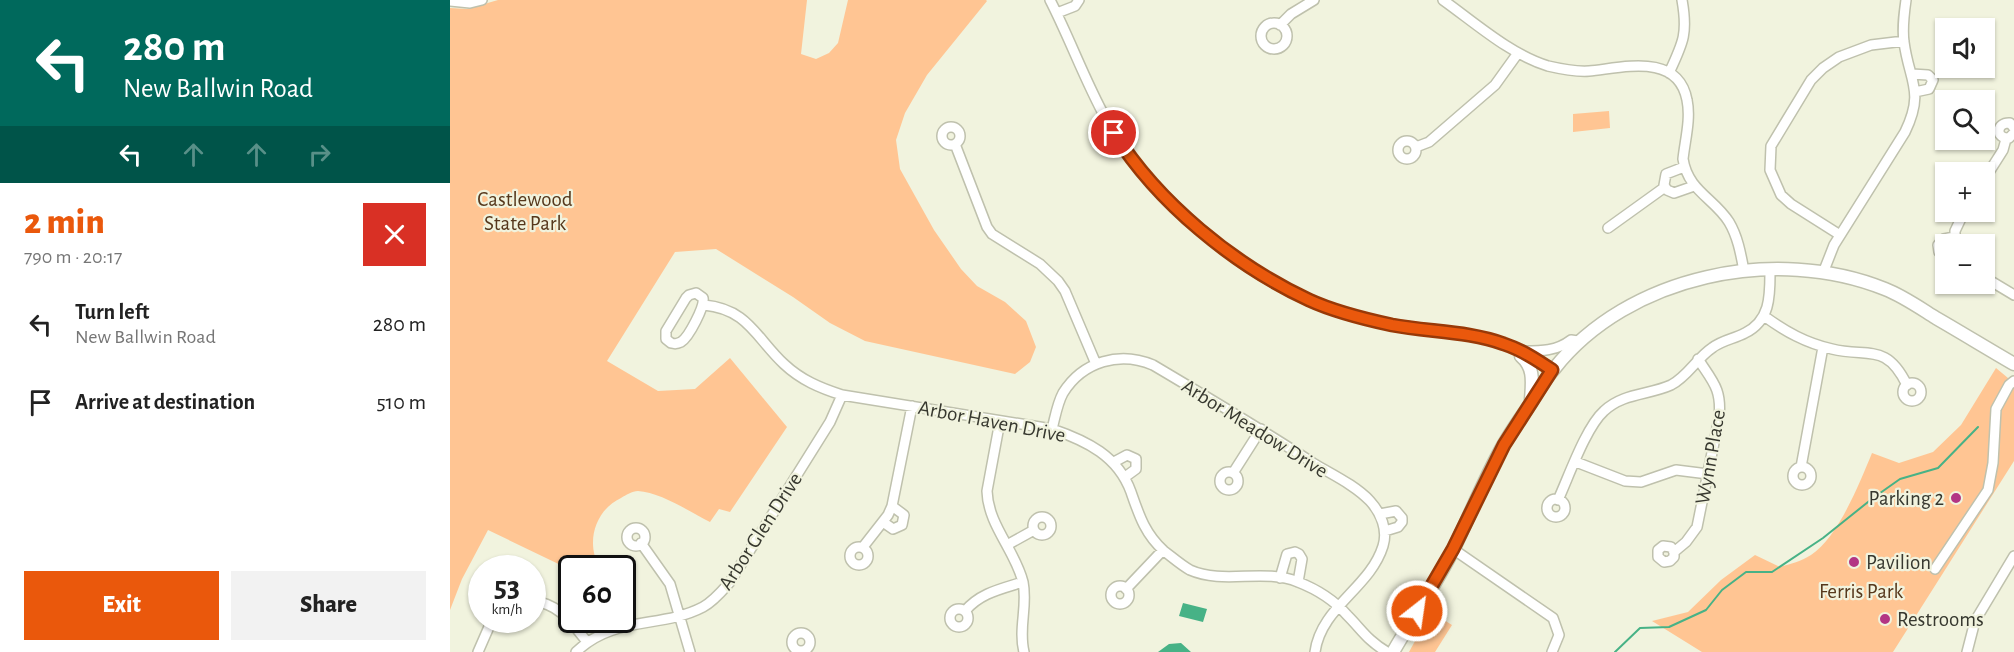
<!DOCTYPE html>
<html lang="en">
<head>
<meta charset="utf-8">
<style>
	body { margin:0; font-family:"Alegreya Sans",sans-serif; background:#f2f2f2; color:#222; height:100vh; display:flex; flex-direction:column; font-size:22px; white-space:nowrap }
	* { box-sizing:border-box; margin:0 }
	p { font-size:20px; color:#767676 }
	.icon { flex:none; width:33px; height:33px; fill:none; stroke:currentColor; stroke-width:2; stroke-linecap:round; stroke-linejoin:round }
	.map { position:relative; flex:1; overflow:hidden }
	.side { display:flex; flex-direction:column; background:#fff; width:450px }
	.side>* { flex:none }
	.top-card { background:#00695c; color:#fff; overflow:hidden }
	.tools { position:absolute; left:1485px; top:18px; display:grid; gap:12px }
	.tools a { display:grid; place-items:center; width:60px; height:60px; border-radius:0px; background:#fff; box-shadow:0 2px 4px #0004; font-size:30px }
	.speed { position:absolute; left:18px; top:555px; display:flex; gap:12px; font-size:30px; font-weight:700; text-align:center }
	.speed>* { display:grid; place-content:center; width:78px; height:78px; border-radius:50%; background:#fff; box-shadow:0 2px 4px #0004; line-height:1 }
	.speed small { font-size:15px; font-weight:400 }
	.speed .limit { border:3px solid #111; border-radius:9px; background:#fff; color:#111 }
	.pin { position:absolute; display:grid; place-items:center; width:51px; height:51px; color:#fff; margin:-26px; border:3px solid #fff; border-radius:50%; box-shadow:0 2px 6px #0007 }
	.me { position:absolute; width:66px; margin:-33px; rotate:30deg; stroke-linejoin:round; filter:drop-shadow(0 0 4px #0008) }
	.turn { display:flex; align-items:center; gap:21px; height:126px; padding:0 24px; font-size:27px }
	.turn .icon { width:78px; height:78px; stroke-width:2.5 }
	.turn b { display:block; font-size:42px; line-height:51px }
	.lanes { display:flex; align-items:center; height:57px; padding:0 24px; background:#0003; justify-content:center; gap:30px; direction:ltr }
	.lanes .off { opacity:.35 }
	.round { display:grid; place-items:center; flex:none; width:63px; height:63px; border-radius:0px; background:#f2f2f2 }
	.overview { display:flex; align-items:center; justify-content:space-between; height:102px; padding:0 24px }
	h1 { font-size:36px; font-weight:800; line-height:45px; color:#ea580c }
	.action { display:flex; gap:12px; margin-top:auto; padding:12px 24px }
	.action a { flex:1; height:69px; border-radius:0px; background:#ea580c; color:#fff; font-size:24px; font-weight:800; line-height:69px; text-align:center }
	.action a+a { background:#f2f2f2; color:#222 }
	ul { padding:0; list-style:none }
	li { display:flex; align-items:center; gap:18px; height:78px; padding:0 24px }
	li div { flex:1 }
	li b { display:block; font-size:22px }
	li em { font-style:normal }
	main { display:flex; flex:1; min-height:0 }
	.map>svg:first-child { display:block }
	.green { fill:#ffc593 }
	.water { fill:#47b286 }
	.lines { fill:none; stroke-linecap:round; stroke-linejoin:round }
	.stream { stroke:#47b286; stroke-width:2 }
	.minor-casing { stroke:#bfc1ad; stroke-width:12 }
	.major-casing { stroke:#bfc1ad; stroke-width:15 }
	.minor { stroke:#fff; stroke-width:9 }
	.major { stroke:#fff; stroke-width:12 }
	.route-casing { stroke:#983908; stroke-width:15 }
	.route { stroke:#ea580c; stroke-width:10 }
	.poi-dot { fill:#b33584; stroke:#f1f3de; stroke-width:2 }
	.labels { text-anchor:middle; stroke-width:4.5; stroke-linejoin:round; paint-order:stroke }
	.park-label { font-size:21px; fill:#56381c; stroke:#f1f3de }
	.street-label { font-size:21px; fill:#37382f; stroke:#f1f3de }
	.poi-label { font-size:21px; fill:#37382f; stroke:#f1f3de; text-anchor:start }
</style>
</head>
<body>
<main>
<section class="side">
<div class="top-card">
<div class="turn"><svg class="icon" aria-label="left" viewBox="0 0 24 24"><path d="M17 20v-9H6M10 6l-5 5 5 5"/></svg><div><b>280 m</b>New Ballwin Road</div></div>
<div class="lanes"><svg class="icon" aria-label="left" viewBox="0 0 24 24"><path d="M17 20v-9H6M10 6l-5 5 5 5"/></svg><svg class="icon off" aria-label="ahead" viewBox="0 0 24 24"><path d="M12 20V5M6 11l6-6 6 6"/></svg><svg class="icon off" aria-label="ahead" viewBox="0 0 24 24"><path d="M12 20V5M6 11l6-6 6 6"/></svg><svg class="icon off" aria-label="right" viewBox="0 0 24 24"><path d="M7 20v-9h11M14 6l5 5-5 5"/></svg></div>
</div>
<div class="overview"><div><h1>2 min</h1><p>790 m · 20:17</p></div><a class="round" style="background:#d93025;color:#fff"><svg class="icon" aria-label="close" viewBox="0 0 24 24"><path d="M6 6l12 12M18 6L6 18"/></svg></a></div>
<ul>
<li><svg class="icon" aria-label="left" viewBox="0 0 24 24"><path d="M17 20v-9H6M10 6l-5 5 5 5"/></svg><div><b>Turn left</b><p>New Ballwin Road</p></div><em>280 m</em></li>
<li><svg class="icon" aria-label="arrive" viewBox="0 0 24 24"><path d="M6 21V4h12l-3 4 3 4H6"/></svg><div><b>Arrive at destination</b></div><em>510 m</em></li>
</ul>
<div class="action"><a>Exit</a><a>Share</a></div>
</section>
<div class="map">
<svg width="1564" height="652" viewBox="0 0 1564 652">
	<rect width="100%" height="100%" fill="#f1f3de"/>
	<path class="green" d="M48,0H357L351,54L366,59L379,53L388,43L398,0H536L537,1L477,75L455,113L446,140L450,169L484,230L511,269L527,286L555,302L576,321L586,347L580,362L565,374L415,341L380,323L343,297L266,249L225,252L157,361L208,391L245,389L280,358L337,427L280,512L269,509L260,522C240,512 210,492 188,491C182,491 176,495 171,498C145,510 135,543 150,568H122L121,570L38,530L12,579L0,610V8L17,9Z
		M1159,111L1160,128L1123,132V114Z
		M1546,368L1564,383V461L1443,652H1252L1202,621L1238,612L1271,580L1305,555L1330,567C1340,564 1352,561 1361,555C1388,538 1410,482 1422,453L1449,463L1483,452L1511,425Z
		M981,612L1002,625L985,652H959Z"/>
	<path class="water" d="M733,603L757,609L753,622L729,616Z
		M731,643L741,652H708L719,644Z"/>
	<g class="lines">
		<path class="stream" d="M1165,652L1190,628L1219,627L1256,610L1272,590L1296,572H1322L1373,538L1423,498L1450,479L1488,468L1528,427"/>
		<defs>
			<path id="minor" d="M600,0C620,39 635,81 656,119C682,167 723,206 764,240C775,249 785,259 796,266C832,290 875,309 916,319C960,330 1012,329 1055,344C1072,350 1087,360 1102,370
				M993,0C1024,22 1061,55 1098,66C1111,69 1125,72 1139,71C1172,68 1228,52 1237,100C1241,119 1235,140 1233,159C1238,191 1264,198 1279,222C1288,237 1291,255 1294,271
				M0,1L20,3L32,0
				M607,13L625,6L629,0
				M811 36a13 13 0 1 1 26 0a13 13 0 1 1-26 0Z
				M830,25L841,14L864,0
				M1219,73C1233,43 1238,34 1232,0
				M1462,74L1478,75L1483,80L1479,89L1465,92
				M492 136a9 9 0 1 1 18 0a9 9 0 1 1-18 0Z
				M1564,128L1560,123C1546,122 1545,139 1559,138L1564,133
				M948 150a9 9 0 1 1 18 0a9 9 0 1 1-18 0Z
				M505,144L537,227L542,234L590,264L608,281L615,291L646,364
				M966,147L979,142L1045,85L1068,53
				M1234,167L1216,174L1214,185L1217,190L1224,193L1244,186
				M1534,180L1553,150L1556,139
				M1158,228L1215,187
				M1390,235L1341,204L1331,195L1320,170L1321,146L1361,80L1373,68L1389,57L1421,45L1454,41
				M1505,244V231L1514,212
				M1496,257L1489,252L1488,245L1494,239L1504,237
				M1373,273L1384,245L1455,132C1475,91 1459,81 1454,42C1452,28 1454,14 1456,0
				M1534,277L1564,295
				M246,293L253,298C255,306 239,337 231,342C226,344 225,344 221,343L216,339V331L236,298L239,295Z
				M254,305C298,309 306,338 334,364C351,380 370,388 392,395L602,429C637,441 668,456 681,492C689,515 695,534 714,551C722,557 731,565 740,570C774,585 813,568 848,582C866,589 884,600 897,615C912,630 917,640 937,652
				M1314,316C1336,332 1356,343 1382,349C1418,358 1436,342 1457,385
				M1074,351C1091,351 1107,351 1121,340L1128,341
				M1453 392a9 9 0 1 1 18 0a9 9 0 1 1-18 0Z
				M550,421L537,491C538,525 565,550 573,582C578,606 568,628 574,652
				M602,429C605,418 607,404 613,393C633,361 670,351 703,365C757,397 811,429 863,463C881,474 905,485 920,501C931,513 938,530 933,546C920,588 871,607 865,652
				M664,462L677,455L686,459V469L675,477
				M1126,462L1175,481L1191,482L1226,470L1258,474
				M1351,467L1373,347
				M1343 476a9 9 0 1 1 18 0a9 9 0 1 1-18 0Z
				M770 481a9 9 0 1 1 18 0a9 9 0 1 1-18 0Z
				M783,473L811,429
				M1097 508a9 9 0 1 1 18 0a9 9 0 1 1-18 0Z
				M1108,500C1119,476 1136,427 1154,411C1173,393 1199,395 1221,385C1237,377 1247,358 1262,348C1272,340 1284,339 1295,333C1321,320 1320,295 1320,270
				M930,514L946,511L952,518V522L948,527L935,531
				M583 526a9 9 0 1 1 18 0a9 9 0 1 1-18 0Z
				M433,522L443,529L452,525L454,515L442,506
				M177 537a9 9 0 1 1 18 0a9 9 0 1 1-18 0Z
				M191,543L220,584L240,652
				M557,545L584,530
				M400 556a9 9 0 1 1 18 0a9 9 0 1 1-18 0Z
				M413,547L438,515L442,506L462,406
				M1003,549L1103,618L1109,635L1102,652
				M1224,552L1221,547L1213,546L1208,550V557L1214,562L1220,561L1224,557V552L1236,542L1247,527L1269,418C1272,389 1263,382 1248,359
				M1485,569L1538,490L1543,463L1546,409L1559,385L1564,381
				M830,578L837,554L845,552L849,554L852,559L848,582
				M661 595a9 9 0 1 1 18 0a9 9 0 1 1-18 0Z
				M676,589L713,550
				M82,601C109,603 122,623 137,642
				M500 618a9 9 0 1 1 18 0a9 9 0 1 1-18 0Z
				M515,611C530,593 551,589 573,582
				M342 642a9 9 0 1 1 18 0a9 9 0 1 1-18 0Z
				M28,652L42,620
				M126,652C164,615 211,629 253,607C264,601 272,591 280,582L380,422L392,395
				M1517,652L1525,621L1564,556"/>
			<path id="major" d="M1071,351V356C1085,368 1082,383 1081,400
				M943,652C963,617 987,583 1005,546C1021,513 1035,477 1054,444C1062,430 1072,416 1081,403C1088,391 1095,379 1104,369C1178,275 1326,245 1435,289C1453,296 1470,308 1486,318C1512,333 1538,349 1564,364"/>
		</defs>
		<use href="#minor" class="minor-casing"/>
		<use href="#major" class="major-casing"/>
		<use href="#minor" class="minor"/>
		<use href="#major" class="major"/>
	</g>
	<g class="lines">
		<defs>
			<path id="route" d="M664,133C708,203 784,265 859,300C885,312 914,319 942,325C979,332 1019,331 1054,344C1072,350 1087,360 1102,370L1054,445L1003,549L967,611"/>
		</defs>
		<use href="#route" class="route-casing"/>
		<use href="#route" class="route"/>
	</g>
	<g class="poi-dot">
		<circle cx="1506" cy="498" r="6"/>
		<circle cx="1404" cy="562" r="6"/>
		<circle cx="1435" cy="619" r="6"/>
	</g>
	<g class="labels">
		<g class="park-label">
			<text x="75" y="206">Castlewood<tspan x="75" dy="24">State Park</tspan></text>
			<text x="1411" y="598">Ferris Park</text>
		</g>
		<g class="street-label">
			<text transform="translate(542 421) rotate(11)" y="7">Arbor Haven Drive</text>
			<text transform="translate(805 428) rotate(32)" y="7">Arbor Meadow Drive</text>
			<text transform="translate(1260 457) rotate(-80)" y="7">Wynn Place</text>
			<text transform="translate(310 531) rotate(-57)" y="7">Arbor Glen Drive</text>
		</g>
		<g class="poi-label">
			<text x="1494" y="505" text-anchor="end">Parking 2</text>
			<text x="1416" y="569">Pavilion</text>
			<text x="1447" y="626">Restrooms</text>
		</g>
	</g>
</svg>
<div class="tools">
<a><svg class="icon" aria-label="sound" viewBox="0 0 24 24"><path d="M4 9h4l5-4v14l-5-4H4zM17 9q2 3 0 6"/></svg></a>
<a><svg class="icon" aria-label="search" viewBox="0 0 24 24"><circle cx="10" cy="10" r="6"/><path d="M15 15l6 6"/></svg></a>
<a>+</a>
<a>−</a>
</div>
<div class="speed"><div>53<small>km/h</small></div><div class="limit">60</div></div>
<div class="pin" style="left:664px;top:133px;background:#d93025"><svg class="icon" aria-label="arrive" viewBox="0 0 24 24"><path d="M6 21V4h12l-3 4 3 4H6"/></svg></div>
<svg class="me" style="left:967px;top:611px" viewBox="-20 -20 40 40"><circle r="17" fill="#ea580c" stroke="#fff" stroke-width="3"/><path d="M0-11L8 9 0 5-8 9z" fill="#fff"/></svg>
</div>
</main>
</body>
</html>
